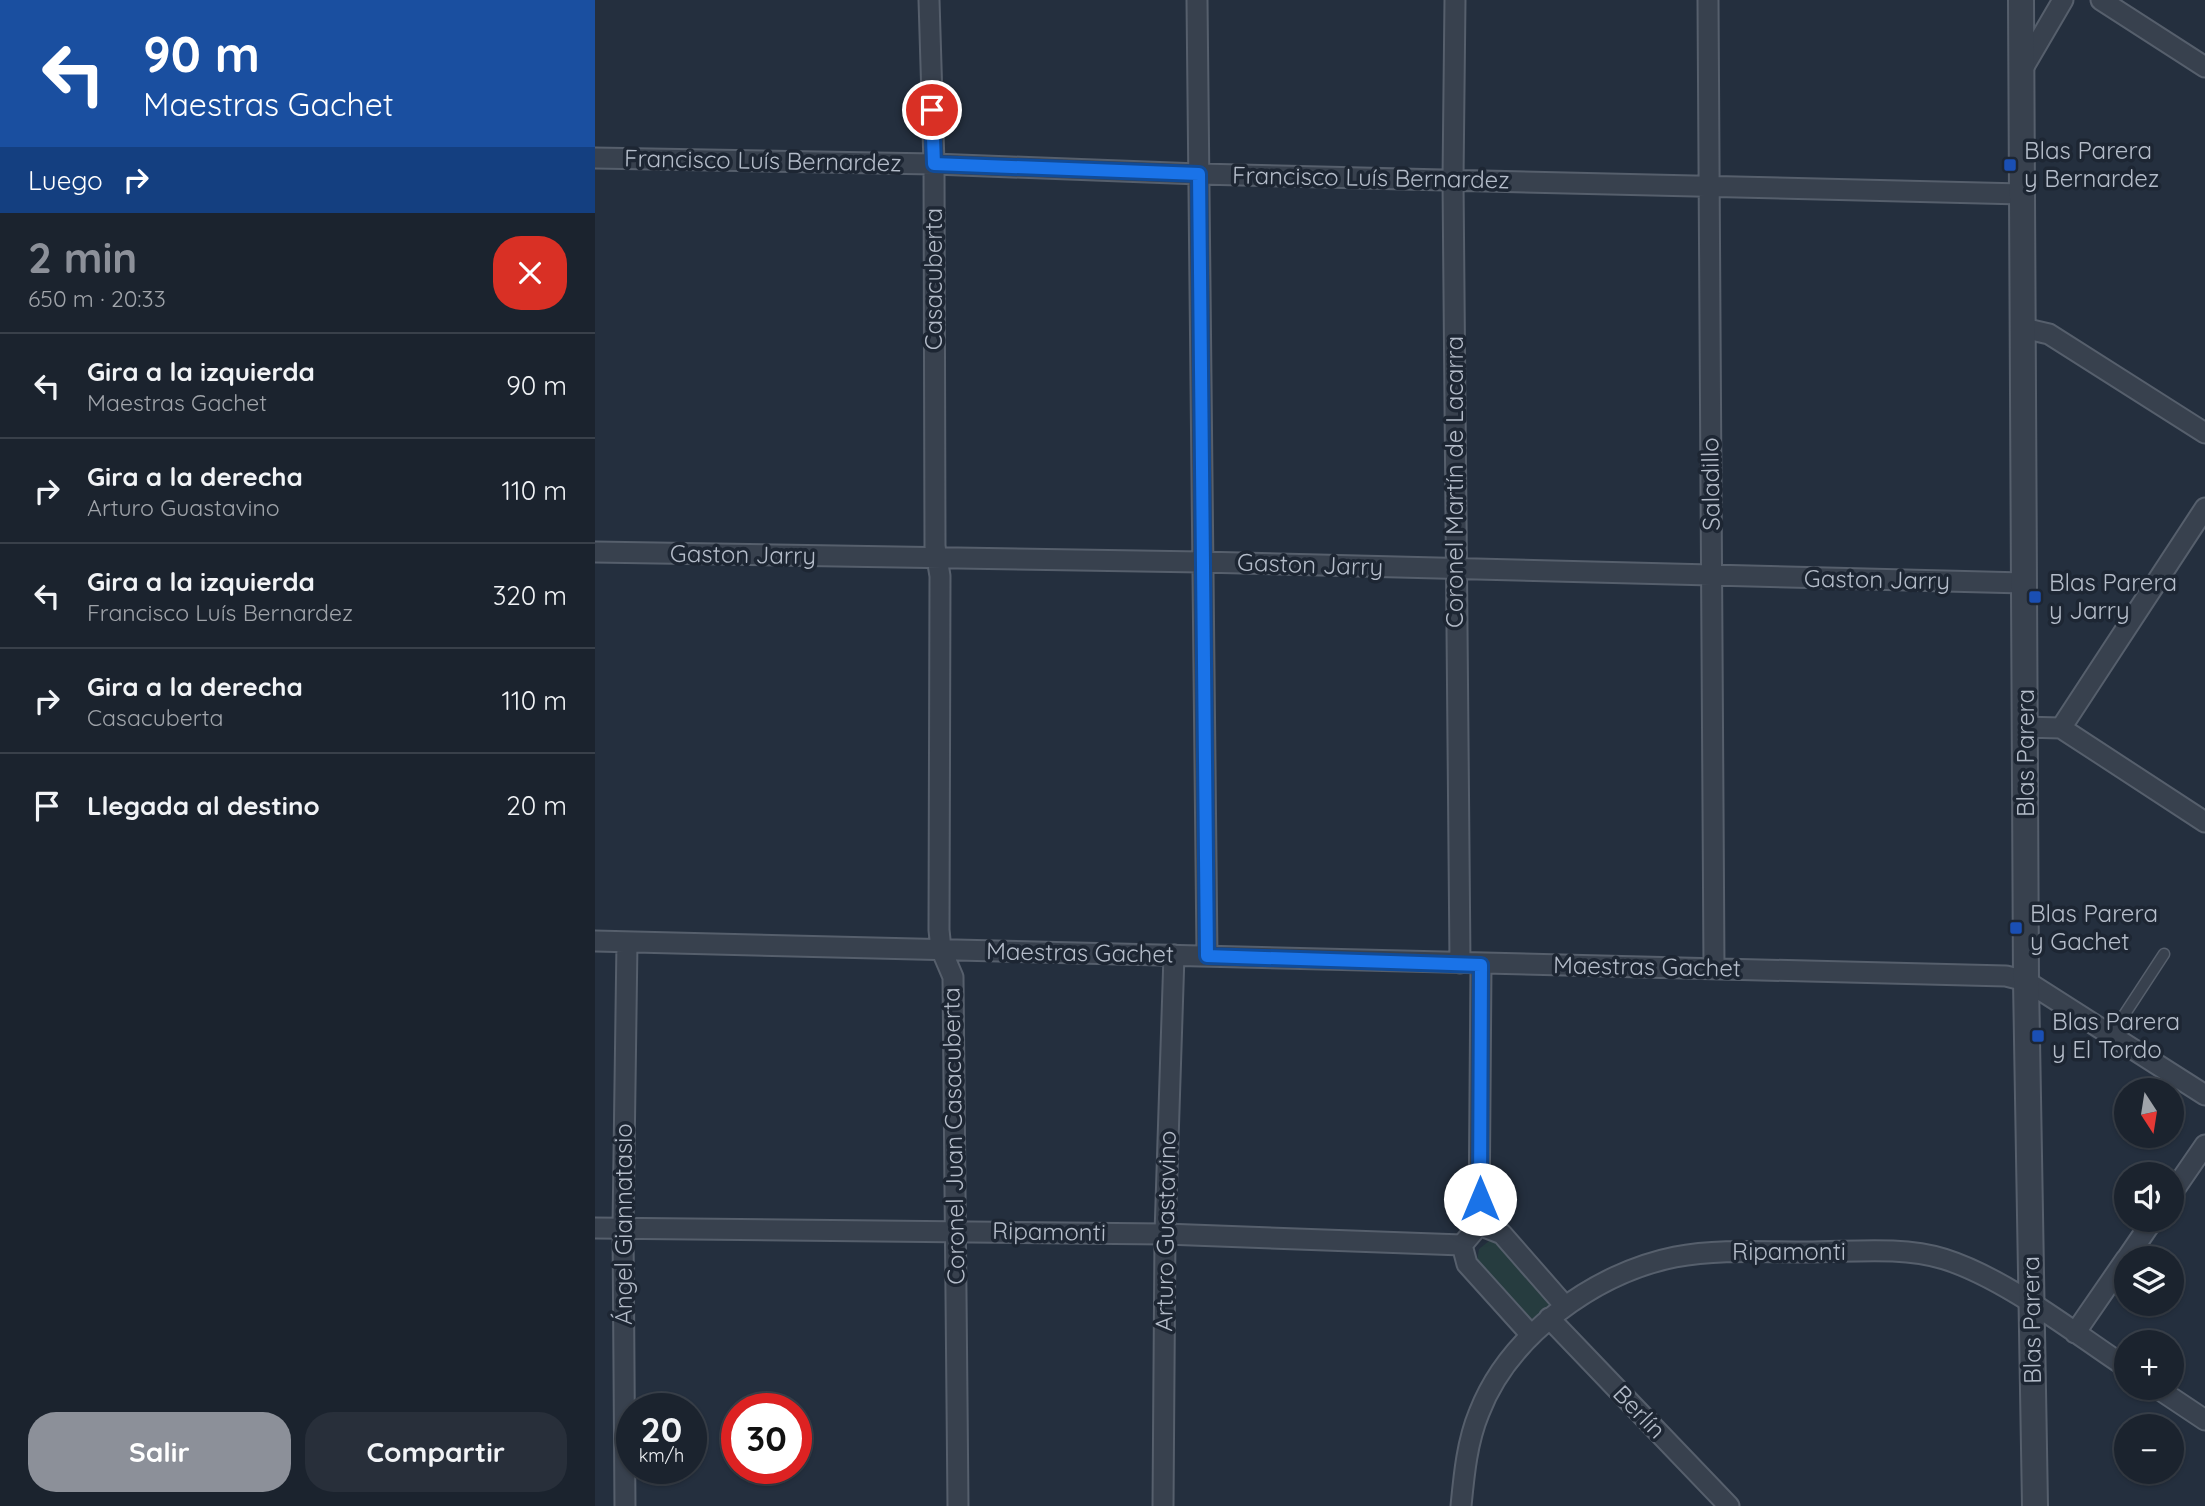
<!DOCTYPE html>
<html lang="es">
<head>
<meta charset="utf-8">
<style>
	body { margin:0; font-family:Quicksand,sans-serif; background:#282f3a; color:#f1f3f6; height:100vh; display:flex; flex-direction:column; font-size:26px; white-space:nowrap }
	* { box-sizing:border-box; margin:0 }
	p { font-size:23px; color:#a0a4aa }
	.icon { flex:none; width:38px; height:38px; fill:none; stroke:currentColor; stroke-width:2; stroke-linecap:round; stroke-linejoin:round }
	.map { position:relative; flex:1; overflow:hidden }
	.panel { display:flex; flex-direction:column; background:#1b232e; width:595px }
	.panel>* { flex:none }
	.top-card { background:#1a4fa0; color:#fff; overflow:hidden }
	.needle { width:46px; rotate:168deg }
	.tools { position:absolute; left:1519px; top:1078px; display:grid; gap:14px }
	.tools a { display:grid; place-items:center; width:70px; height:70px; border-radius:50%; background:#1b232e; box-shadow:0 2px 5px #0004,0 0 0 2px #39404a; font-size:35px }
	.speed { position:absolute; left:21px; top:1393px; display:flex; gap:14px; font-size:35px; font-weight:700; text-align:center }
	.speed>* { display:grid; place-content:center; width:91px; height:91px; border-radius:50%; background:#1b232e; box-shadow:0 2px 5px #0004,0 0 0 2px #39404a; line-height:1 }
	.speed small { font-size:18px; font-weight:400 }
	.speed .limit { border:10px solid #d22; background:#fff; color:#111 }
	.pin { position:absolute; display:grid; place-items:center; width:60px; height:60px; color:#fff; margin:-30px; border:4px solid #fff; border-radius:50%; box-shadow:0 2px 7px #0007 }
	.me { position:absolute; width:77px; margin:-38px; rotate:0deg; stroke-linejoin:round; filter:drop-shadow(0 0 5px #0008) }
	.turn { display:flex; align-items:center; gap:24px; height:147px; padding:0 28px; font-size:32px }
	.turn .icon { width:91px; height:91px; stroke-width:2.5 }
	.turn b { display:block; font-size:49px; line-height:60px }
	.then { display:flex; align-items:center; height:66px; padding:0 28px; background:#0003; gap:14px; font-size:26px }
	.round { display:grid; place-items:center; flex:none; width:74px; height:74px; border-radius:28px; background:#282f3a }
	.head { display:flex; align-items:center; justify-content:space-between; height:119px; padding:0 28px }
	h1 { font-size:42px; font-weight:800; line-height:52px; color:#8c9099 }
	.button { display:flex; gap:14px; margin-top:auto; padding:14px 28px }
	.button a { flex:1; height:80px; border-radius:28px; background:#8c9099; color:#fff; font-size:28px; font-weight:800; line-height:80px; text-align:center }
	.button a+a { background:#282f3a; color:#f1f3f6 }
	ul { padding:0; list-style:none }
	li { display:flex; align-items:center; gap:21px; height:105px; padding:0 28px; border-top:2px solid #39404a }
	li div { flex:1 }
	li b { display:block; font-size:26px }
	li em { font-style:normal }
	main { display:flex; flex:1; min-height:0 }
	.map>svg:first-child { display:block }
	.green { fill:#263c3f }
	.lines { fill:none; stroke-linecap:round; stroke-linejoin:round }
	.service-casing { stroke:#565f6c; stroke-width:13 }
	.minor-casing { stroke:#565f6c; stroke-width:23 }
	.tertiary-casing { stroke:#565f6c; stroke-width:28 }
	.service { stroke:#38414e; stroke-width:10 }
	.minor { stroke:#38414e; stroke-width:19 }
	.tertiary { stroke:#38414e; stroke-width:24 }
	.route-casing { stroke:#114b97; stroke-width:18 }
	.route { stroke:#1a73e8; stroke-width:12 }
	.transit-dot { fill:#1a4fb4; stroke:#1d2633; stroke-width:2.5 }
	.labels { text-anchor:middle; stroke-width:7; stroke-linejoin:round; paint-order:stroke }
	.poi-label { font-size:24px; fill:#b4bcc9; stroke:#1d2633; text-anchor:start }
	.street-label { font-size:24px; fill:#b4bcc9; stroke:#1d2633 }
</style>
</head>
<body>
<main>
<section class="panel">
<div class="top-card">
<div class="turn"><svg class="icon" aria-label="left" viewBox="0 0 24 24"><path d="M17 20v-9H6M10 6l-5 5 5 5"/></svg><div><b>90 m</b>Maestras Gachet</div></div>
<div class="then">Luego<svg class="icon" aria-label="right" viewBox="0 0 24 24"><path d="M7 20v-9h11M14 6l5 5-5 5"/></svg></div>
</div>
<div class="head"><div><h1>2 min</h1><p>650 m · 20:33</p></div><a class="round" style="background:#d93025;color:#fff"><svg class="icon" aria-label="close" viewBox="0 0 24 24"><path d="M6 6l12 12M18 6L6 18"/></svg></a></div>
<ul>
<li><svg class="icon" aria-label="left" viewBox="0 0 24 24"><path d="M17 20v-9H6M10 6l-5 5 5 5"/></svg><div><b>Gira a la izquierda</b><p>Maestras Gachet</p></div><em>90 m</em></li>
<li><svg class="icon" aria-label="right" viewBox="0 0 24 24"><path d="M7 20v-9h11M14 6l5 5-5 5"/></svg><div><b>Gira a la derecha</b><p>Arturo Guastavino</p></div><em>110 m</em></li>
<li><svg class="icon" aria-label="left" viewBox="0 0 24 24"><path d="M17 20v-9H6M10 6l-5 5 5 5"/></svg><div><b>Gira a la izquierda</b><p>Francisco Luís Bernardez</p></div><em>320 m</em></li>
<li><svg class="icon" aria-label="right" viewBox="0 0 24 24"><path d="M7 20v-9h11M14 6l5 5-5 5"/></svg><div><b>Gira a la derecha</b><p>Casacuberta</p></div><em>110 m</em></li>
<li><svg class="icon" aria-label="arrive" viewBox="0 0 24 24"><path d="M6 21V4h12l-3 4 3 4H6"/></svg><div><b>Llegada al destino</b></div><em>20 m</em></li>
</ul>
<div class="button"><a>Salir</a><a>Compartir</a></div>
</section>
<div class="map">
<svg width="1610" height="1506" viewBox="0 0 1610 1506">
	<rect width="100%" height="100%" fill="#242f3e"/>
	<path class="green" d="M894,1241H900L955,1299L954,1311L944,1319L931,1318L882,1261L884,1249Z"/>
	<g class="lines">
		<defs>
			<path id="service" d="M1516,1035L1569,954"/>
			<path id="minor" d="M334,0L339,164L340,546L345,576L344,930L346,949L358,977L363,1506
				M602,0L612,956
				M860,0L858,180L865,963
				M1113,0L1119,967
				M1506,0L1610,67
				M1427,70L1468,0
				M0,158L339,164L604,174L1427,194
				M1428,328L1454,334L1610,433
				M0,552L606,562L1429,583
				M1432,727L1466,728L1610,822
				M1466,728L1610,508
				M0,941L1411,976L1431,981L1610,1095
				M1577,1193L1610,1145
				M884,1225L907,1234L970,1306
				M0,1228L570,1234L867,1245
				M867,1245L884,1225L886,965
				M867,1245L872,1264L936,1335
				M1532,1258L1558,1220
				M954,1318L1134,1506
				M1480,1333L1531,1259
				M1562,1388L1610,1420
				M30,1506L28,1228L32,942
				M568,1506L570,1234L579,955
				M866,1506C869,1475 872,1442 884,1413C914,1335 1000,1273 1080,1257C1123,1249 1168,1252 1212,1252C1256,1252 1307,1246 1349,1259C1410,1278 1478,1332 1531,1367"/>
			<path id="tertiary" d="M1426,0L1431,981L1440,1506"/>
		</defs>
		<use href="#service" class="service-casing"/>
		<use href="#minor" class="minor-casing"/>
		<use href="#tertiary" class="tertiary-casing"/>
		<use href="#service" class="service"/>
		<use href="#minor" class="minor"/>
		<use href="#tertiary" class="tertiary"/>
	</g>
	<g class="lines">
		<defs>
			<path id="route" d="M337,110L339,164L604,174L612,956L886,965L885,1199"/>
		</defs>
		<use href="#route" class="route-casing"/>
		<use href="#route" class="route"/>
	</g>
	<g class="transit-dot">
		<rect x="1408" y="158" width="14" height="14" rx="3.5"/>
		<rect x="1433" y="590" width="14" height="14" rx="3.5"/>
		<rect x="1414" y="921" width="14" height="14" rx="3.5"/>
		<rect x="1436" y="1029" width="14" height="14" rx="3.5"/>
	</g>
	<g class="labels">
		<g class="poi-label">
			<text x="1429" y="159">Blas Parera<tspan x="1429" dy="28">y Bernardez</tspan></text>
			<text x="1454" y="591">Blas Parera<tspan x="1454" dy="28">y Jarry</tspan></text>
			<text x="1435" y="922">Blas Parera<tspan x="1435" dy="28">y Gachet</tspan></text>
			<text x="1457" y="1030">Blas Parera<tspan x="1457" dy="28">y El Tordo</tspan></text>
		</g>
		<g class="street-label">
			<text transform="translate(168 161) rotate(1)" y="8">Francisco Luís Bernardez</text>
			<text transform="translate(776 178) rotate(1)" y="8">Francisco Luís Bernardez</text>
			<text transform="translate(339 279) rotate(-90)" y="8">Casacuberta</text>
			<text transform="translate(860 482) rotate(-90)" y="8">Coronel Martín de Lacarra</text>
			<text transform="translate(1116 484) rotate(-91)" y="8">Saladillo</text>
			<text transform="translate(148 555) rotate(1)" y="8">Gaston Jarry</text>
			<text transform="translate(715 565) rotate(2)" y="8">Gaston Jarry</text>
			<text transform="translate(1282 580) rotate(1)" y="8">Gaston Jarry</text>
			<text transform="translate(1431 753) rotate(-90)" y="8">Blas Parera</text>
			<text transform="translate(485 953) rotate(1)" y="8">Maestras Gachet</text>
			<text transform="translate(1052 967) rotate(1)" y="8">Maestras Gachet</text>
			<text transform="translate(359 1136) rotate(-91)" y="8">Coronel Juan Casacuberta</text>
			<text transform="translate(29 1224) rotate(-90)" y="8">Ángel Giannatasio</text>
			<text transform="translate(571 1231) rotate(-89)" y="8">Arturo Guastavino</text>
			<text transform="translate(454 1232) rotate(1)" y="8">Ripamonti</text>
			<text x="1194" y="1260">Ripamonti</text>
			<text transform="translate(1437 1320) rotate(-91)" y="8">Blas Parera</text>
			<text transform="translate(1044 1412) rotate(46)" y="8">Berlín</text>
		</g>
	</g>
</svg>
<div class="tools">
<a><svg class="needle" viewBox="-14 -14 28 28"><path d="M0-13l5 13h-10z" fill="#e53935"/><path d="M0 13l5-13h-10z" fill="#a0a4aa"/></svg></a>
<a><svg class="icon" aria-label="sound" viewBox="0 0 24 24"><path d="M4 9h4l5-4v14l-5-4H4zM17 9q2 3 0 6"/></svg></a>
<a><svg class="icon" aria-label="layers" viewBox="0 0 24 24"><path d="M12 4l9 5-9 5-9-5zM3 14l9 5 9-5"/></svg></a>
<a>+</a>
<a>−</a>
</div>
<div class="speed"><div>20<small>km/h</small></div><div class="limit">30</div></div>
<div class="pin" style="left:337px;top:110px;background:#d93025"><svg class="icon" aria-label="arrive" viewBox="0 0 24 24"><path d="M6 21V4h12l-3 4 3 4H6"/></svg></div>
<svg class="me" style="left:885px;top:1199px" viewBox="-20 -20 40 40"><circle r="19" fill="#fff"/><path d="M0-13L10 11 0 6-10 11z" fill="#1a73e8"/></svg>
</div>
</main>
</body>
</html>
